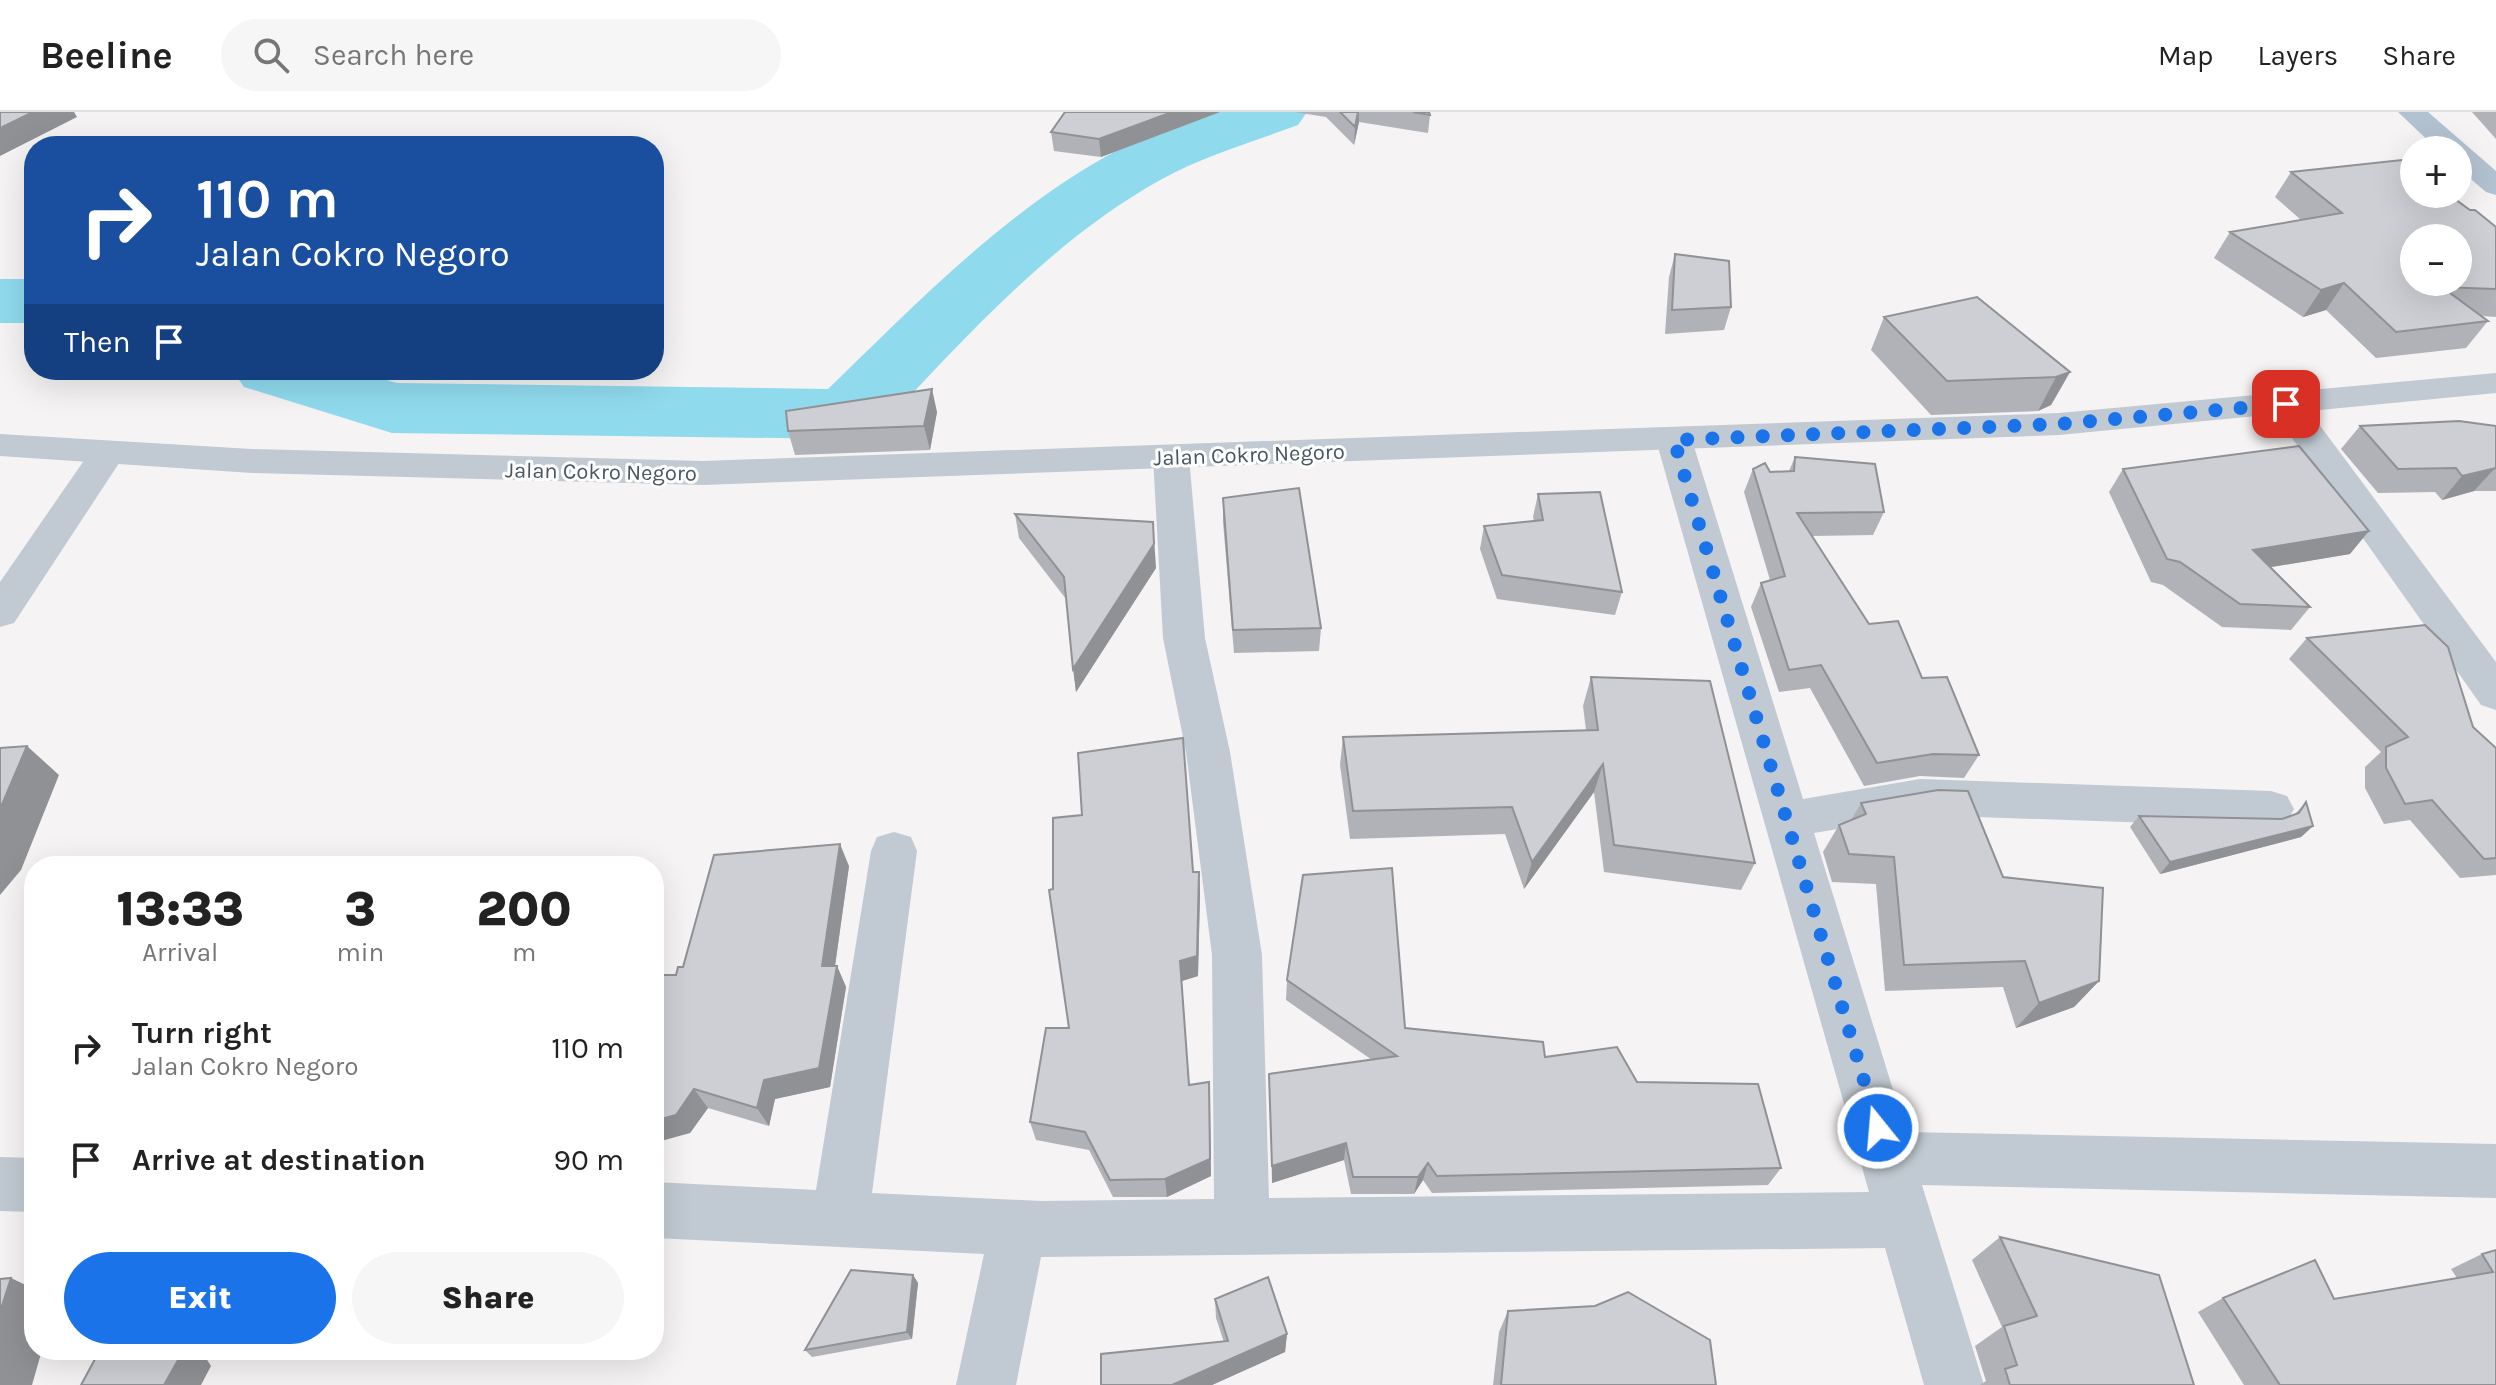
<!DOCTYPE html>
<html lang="en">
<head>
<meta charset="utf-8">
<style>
	body { margin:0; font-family:Karla,sans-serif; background:#f6f6f6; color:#222; height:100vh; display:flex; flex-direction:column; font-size:30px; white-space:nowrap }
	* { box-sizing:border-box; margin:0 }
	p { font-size:26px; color:#767676 }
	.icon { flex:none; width:44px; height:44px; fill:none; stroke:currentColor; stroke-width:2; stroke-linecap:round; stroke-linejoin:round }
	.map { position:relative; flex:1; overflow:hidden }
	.drawer { position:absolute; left:24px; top:744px; width:640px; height:504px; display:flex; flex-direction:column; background:#fff; border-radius:32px; box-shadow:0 8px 32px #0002 }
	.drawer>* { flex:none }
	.hud { position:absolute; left:24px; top:24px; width:640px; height:244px; border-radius:32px; box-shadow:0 8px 32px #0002; background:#1a4fa0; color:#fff; overflow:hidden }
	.tools { position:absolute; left:2400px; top:24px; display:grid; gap:16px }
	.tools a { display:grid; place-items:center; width:72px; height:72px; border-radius:50%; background:#fff; box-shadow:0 8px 32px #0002; font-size:40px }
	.pin { position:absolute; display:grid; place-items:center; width:68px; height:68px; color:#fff; margin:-34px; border-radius:16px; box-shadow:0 4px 12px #0006 }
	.me { position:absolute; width:88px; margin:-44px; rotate:343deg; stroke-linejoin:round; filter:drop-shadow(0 0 6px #0008) }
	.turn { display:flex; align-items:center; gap:28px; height:168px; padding:0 40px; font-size:36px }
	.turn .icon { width:104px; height:104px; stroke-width:2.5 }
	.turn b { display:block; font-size:56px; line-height:68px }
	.then { display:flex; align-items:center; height:76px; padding:0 40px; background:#0003; gap:16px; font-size:30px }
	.eta { display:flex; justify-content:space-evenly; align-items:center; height:136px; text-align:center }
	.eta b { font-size:48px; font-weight:800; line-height:56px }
	.action { display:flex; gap:16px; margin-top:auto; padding:16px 40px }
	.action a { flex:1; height:92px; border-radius:48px; background:#1a73e8; color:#fff; font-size:32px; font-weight:800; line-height:92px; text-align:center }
	.action a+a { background:#f6f6f6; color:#222 }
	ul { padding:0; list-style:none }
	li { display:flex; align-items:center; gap:24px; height:112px; padding:0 40px }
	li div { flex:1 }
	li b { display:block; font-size:30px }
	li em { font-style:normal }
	header { display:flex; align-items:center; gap:48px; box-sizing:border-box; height:112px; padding:0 40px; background:#fff; border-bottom:2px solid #e0e0e0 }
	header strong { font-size:38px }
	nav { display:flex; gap:44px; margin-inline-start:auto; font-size:28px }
	.search { width:560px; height:72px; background:#f6f6f6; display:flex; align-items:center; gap:20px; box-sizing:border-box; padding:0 28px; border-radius:44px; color:#767676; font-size:30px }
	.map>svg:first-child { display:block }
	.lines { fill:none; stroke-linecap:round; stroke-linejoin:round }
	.river { fill:#90daee; fill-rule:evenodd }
	.minor { fill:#c1cad2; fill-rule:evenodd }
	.tertiary { fill:#c1cad2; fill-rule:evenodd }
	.primary { fill:#b3c2d1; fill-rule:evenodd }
	.wall { fill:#b0b2b7 }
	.shaded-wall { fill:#909195 }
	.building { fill:#cdcfd5; stroke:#909195; stroke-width:2; fill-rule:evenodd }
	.route { stroke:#1a73e8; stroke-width:14; stroke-dasharray:0 25.2 }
	.labels { text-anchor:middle; stroke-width:6; stroke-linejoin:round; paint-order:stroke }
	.street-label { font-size:22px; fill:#4a5661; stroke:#fff }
</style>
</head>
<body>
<header>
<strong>Beeline</strong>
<div class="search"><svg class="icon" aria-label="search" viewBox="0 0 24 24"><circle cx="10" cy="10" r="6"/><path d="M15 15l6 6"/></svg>Search here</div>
<nav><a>Map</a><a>Layers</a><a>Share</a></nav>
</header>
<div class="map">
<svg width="2496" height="1273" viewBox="0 0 2496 1273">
	<rect width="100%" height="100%" fill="#f5f3f3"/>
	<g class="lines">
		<path class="river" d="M1216,0H1307L1298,13C1253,30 1205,43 1162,67C1050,129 963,228 876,320L848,327L392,321L244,275L232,258H353L397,271L828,277C917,191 1004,100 1114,40C1146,23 1182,12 1216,0Z
			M0,167H34V211H0Z"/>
		<path class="minor" d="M2286,281L2298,284L2496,550V598L2481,593L2268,292L2274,284Z
			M1674,317L1687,320L1692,328L1803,687L1920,667L2271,679L2287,684L2294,697L2287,710L2271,715L1920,703L1814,721L1906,1020L2496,1032V1086L1922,1073L1984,1273H1924L1885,1136L1041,1145L1016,1273H956L984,1142L654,1126V1070L816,1078L871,739L877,725L894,720L911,725L917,739L872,1081L1041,1089L1214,1087L1212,843L1186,640L1163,526L1153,345L1158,337L1171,333L1184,337L1189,345L1205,526L1230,640L1262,843L1269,1086L1869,1080L1656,328L1661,320Z
			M107,330L120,334L125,342L14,511L0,515V470L94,334Z
			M0,1045L34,1046V1100L0,1099Z"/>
		<path class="tertiary" d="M2496,261V281L2059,323L703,373L252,361L0,344V322L252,337L703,349L2059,301Z"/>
		<path class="primary" d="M2398,0H2428L2496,59V83L2486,80L2458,56V38H2438Z"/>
	</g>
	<path class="wall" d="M1065,0H1220L1101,45L1054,39L1051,20Z
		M1294,0H1429L1430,3L1428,21L1359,10L1354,33L1326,5Z
		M2472,0H2496V27Z
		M2291,60L2470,98L2496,115V205L2482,204L2488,209L2466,236L2376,246L2326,198L2303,205L2214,146L2230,120L2301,108L2275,85Z
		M1675,142L1731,195L1724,218L1665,222L1669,165Z
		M1884,205L2070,260L2051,293L2038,299L1931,303L1871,238Z
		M937,300L930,338L795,343L788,319Z
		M2360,314H2496V379H2474L2442,388L2435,380L2378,381L2341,337Z
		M1795,345L1884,400L1873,423L1812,424L1869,512L1922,566L1979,643L1964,666L1920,664L1864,674L1810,576L1779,580L1751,495L1761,471L1770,468L1744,380L1753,357L1770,360L1789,359Z
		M2123,357L2350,442L2270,455L2310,495L2291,518L2222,515L2163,473L2151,470L2109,380Z
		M1538,382L1622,480L1615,503L1497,487L1480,437L1484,414L1534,409L1533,405Z
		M1223,386L1321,516L1319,539L1234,541L1223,410Z
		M1015,402L1156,456L1076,580L1066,487L1019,426Z
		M2307,526L2473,615L2496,636V763L2460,766L2410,708L2384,712L2365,676V655L2381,640L2289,547Z
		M1591,565L1755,751L1741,778L1604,760L1594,680L1524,777L1505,722L1350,727L1340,653L1343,625L1586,618L1583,594Z
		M2306,690L2313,714L2301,725L2160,762L2130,715L2139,704L2282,707L2294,703Z
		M1861,691L2003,765L2099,869L2074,895L2016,916L2003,875L1885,879L1876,772L1832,770L1823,740L1839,713L1851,708Z
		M849,754L835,854H837L846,875L830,975L775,987L769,1014L708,996L690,1021L676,863L683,855Z
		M1199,760L1200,781L1198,864L1182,869L1189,973L1210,989L1211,1064L1167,1085H1113L1089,1038L1036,1028L1030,1010L1069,916L1053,777Z
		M1287,868L1405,916L1545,945L1637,970L1781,1056L1768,1073L1432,1081L1423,1068L1414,1082H1351L1344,1048L1272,1071L1269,962L1372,948L1286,888Z
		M2000,1125L2194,1273H1980L1986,1269L1975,1234L2002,1215L1972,1148Z
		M2496,1138V1273H2244L2198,1200L2223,1186L2334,1187L2457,1166L2451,1157L2482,1142Z
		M913,1163L918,1171L912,1227L812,1245L805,1238Z
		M1215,1187L1287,1222L1285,1240L1212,1273H1101L1224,1230L1216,1206Z
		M1508,1199L1716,1273H1493L1499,1220Z"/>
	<path class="shaded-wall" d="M33,0H74L77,5L0,44V16Z
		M1172,0H1220L1101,45L1099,27Z
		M1358,0H1359V10L1354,33L1355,15Z
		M2344,171L2326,198L2303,205L2321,178Z
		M2070,260L2051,293L2038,299L2056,265Z
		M932,277L937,300L930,338L924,314Z
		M2495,356L2474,379L2442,388L2462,364Z
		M1153,410L1156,456L1076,580L1073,557Z
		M2369,419L2350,442L2236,461L2253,438Z
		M27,634L59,663L21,758L0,783V697Z
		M1603,652L1594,680L1524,777L1532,750Z
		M2313,714L2301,725L2160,762L2170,750Z
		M840,732L849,754L832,875L822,854Z
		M1199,760L1200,781L1198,864L1182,869L1180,849Z
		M837,854L846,875L830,975L775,987L769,1014L757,996L764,968Z
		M2099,869L2074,895L2016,916L2039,891Z
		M1209,970L1211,1064L1167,1085L1165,1067Z
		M694,977L708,996L690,1021L654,1031V1009Z
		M1346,1031L1344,1048L1272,1071V1054Z
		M1428,1051L1423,1068L1414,1082L1418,1065Z
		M913,1163L918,1171L912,1227L907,1220Z
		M11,1166L34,1177V1238H42L32,1273H0V1200Z
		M1287,1222L1285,1240L1212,1273H1172Z
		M180,1238H201L211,1254L201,1273H164Z"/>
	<path class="building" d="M0,0H33L0,16Z
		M1065,0H1172L1099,27L1051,20Z
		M1340,0H1358L1355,15Z
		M1413,0H1429L1430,3Z
		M2402,48L2414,57V82H2448L2470,98H2475L2496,115V177L2442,175L2488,209L2396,220L2344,171L2321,178L2230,120L2342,101L2291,60ZM2414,126H2458V170H2414Z
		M1675,142L1729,149L1731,195L1672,198Z
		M1977,185L2070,260L2056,265L1947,269L1884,205Z
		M932,277L924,314L788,319L786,299Z
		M2459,309L2496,314V356L2462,364L2456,356L2398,357L2360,314Z
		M2299,334L2369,419L2253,438L2310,495L2240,492L2180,450L2167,447L2123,357Z
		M1795,345L1875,352L1884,400L1797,401L1869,512L1898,509L1922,566L1947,565L1979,643L1933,642L1877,651L1821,553L1789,558L1761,471L1785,464L1753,357L1765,351L1770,360L1794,359Z
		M1299,376L1321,516L1233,518L1223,386Z
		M1600,380L1622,480L1502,463L1484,414L1543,408L1538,382Z
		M1015,402L1153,410L1154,432L1073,557L1064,465Z
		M2425,513L2448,535L2473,615L2496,636V746L2484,747L2432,688L2405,692L2386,656V635L2408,625L2307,526Z
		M1591,565L1710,569L1755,751L1614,733L1603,652L1532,750L1512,695L1353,699L1343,625L1598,618Z
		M1183,626L1193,760H1199L1197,844L1180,849L1189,973L1209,970L1210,1047L1165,1067L1110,1068L1085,1020L1030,1010L1046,916H1069L1049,778L1053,777V706L1082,703L1078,641Z
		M27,634L0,697V636Z
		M1938,678L1968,679L2003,765L2103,776L2099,869L2039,891L2025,849L1904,853L1894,745L1849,742L1839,713L1866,702L1861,691Z
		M2306,690L2313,714L2170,750L2139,704L2282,707L2299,701Z
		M840,732L822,854H837L819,956L764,968L757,996L694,977L676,1003L654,1009V863H676L678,855H683L714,743Z
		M1392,756L1405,916L1543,930L1545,945L1617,935L1637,970L1758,972L1781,1056L1437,1064L1428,1051L1418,1065H1353L1346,1031L1272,1054L1269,962L1397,944L1287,868L1303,763Z
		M2000,1125L2159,1163L2194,1273H2010L2005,1257L2017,1253L2004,1214L2037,1204Z
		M2496,1138V1273H2280L2223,1186L2315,1148L2334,1187L2493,1160L2482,1142Z
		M851,1158L913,1163L907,1220L805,1238Z
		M1268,1165L1287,1222L1172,1273H1101V1242L1228,1229L1215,1187Z
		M11,1166L0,1200V1167Z
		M1628,1180L1710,1228L1716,1273H1501L1508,1199L1595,1194Z
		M100,1238H180L182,1241L164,1273H81Z"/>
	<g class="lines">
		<path class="route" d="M1878,1016L1674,328L2059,312L2286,292"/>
	</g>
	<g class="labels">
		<g class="street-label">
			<text transform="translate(1249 342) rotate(-2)" y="8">Jalan Cokro Negoro</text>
			<text transform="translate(601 359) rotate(1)" y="8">Jalan Cokro Negoro</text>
		</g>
	</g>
</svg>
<div class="tools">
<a>+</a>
<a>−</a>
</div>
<div class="pin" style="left:2286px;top:292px;background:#d93025"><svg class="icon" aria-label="arrive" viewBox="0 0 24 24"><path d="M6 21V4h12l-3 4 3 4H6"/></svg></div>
<svg class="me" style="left:1878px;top:1016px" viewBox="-20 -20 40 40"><circle r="17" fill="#1a73e8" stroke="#fff" stroke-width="3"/><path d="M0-11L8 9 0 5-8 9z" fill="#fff"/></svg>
<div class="hud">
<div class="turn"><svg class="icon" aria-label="right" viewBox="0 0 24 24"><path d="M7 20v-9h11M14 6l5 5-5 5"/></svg><div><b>110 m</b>Jalan Cokro Negoro</div></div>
<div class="then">Then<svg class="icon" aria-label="arrive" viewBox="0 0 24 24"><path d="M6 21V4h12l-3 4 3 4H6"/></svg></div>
</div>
<section class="drawer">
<div class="eta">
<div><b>13:33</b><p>Arrival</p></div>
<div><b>3</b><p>min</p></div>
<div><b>200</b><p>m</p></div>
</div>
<ul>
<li><svg class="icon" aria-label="right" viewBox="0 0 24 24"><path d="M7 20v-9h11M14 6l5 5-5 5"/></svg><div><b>Turn right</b><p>Jalan Cokro Negoro</p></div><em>110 m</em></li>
<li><svg class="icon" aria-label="arrive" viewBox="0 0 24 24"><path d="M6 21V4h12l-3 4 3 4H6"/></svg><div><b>Arrive at destination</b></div><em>90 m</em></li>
</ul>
<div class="action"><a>Exit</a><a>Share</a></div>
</section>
</div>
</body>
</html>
